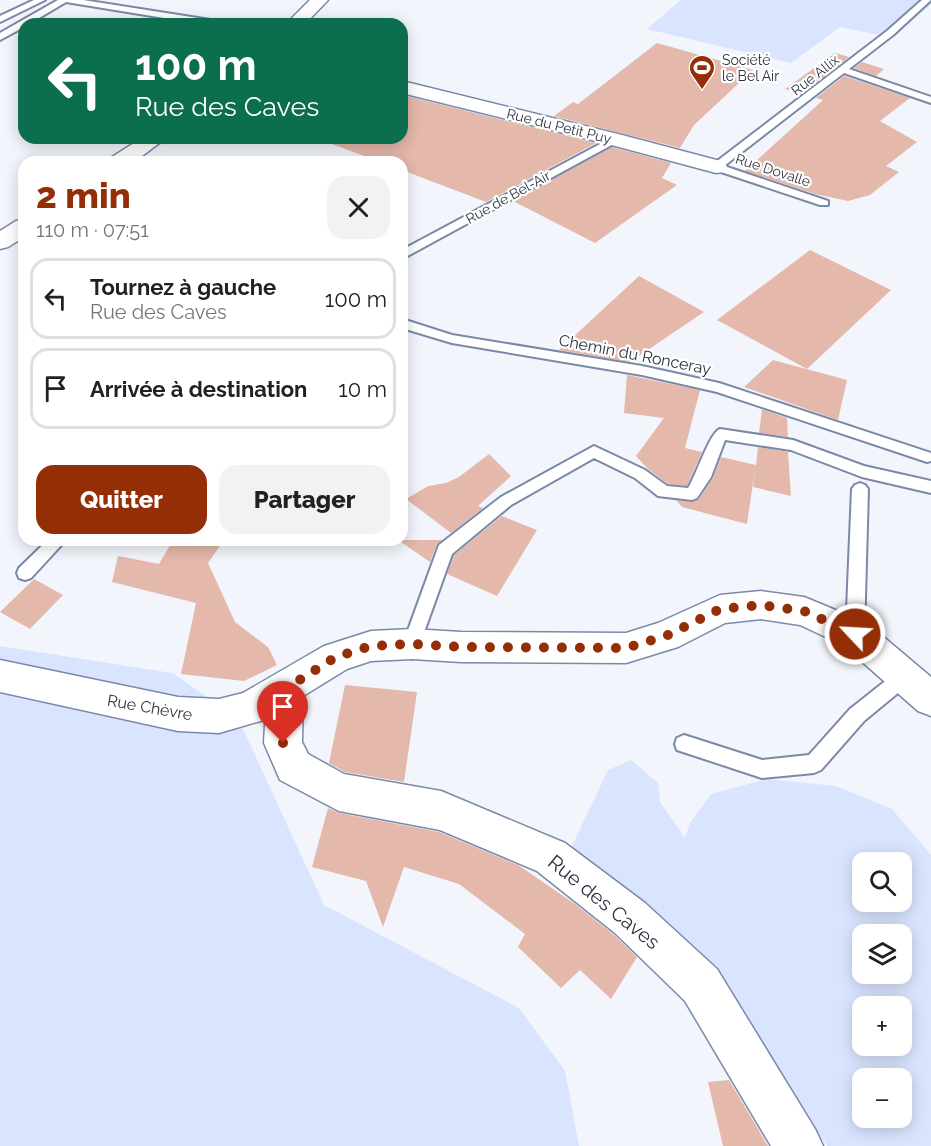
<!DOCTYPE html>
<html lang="fr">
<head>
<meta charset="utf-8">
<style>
	body { margin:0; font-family:Raleway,sans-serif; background:#f2f2f2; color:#202124; height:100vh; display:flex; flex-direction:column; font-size:22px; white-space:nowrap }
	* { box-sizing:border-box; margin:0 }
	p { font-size:20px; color:#757577 }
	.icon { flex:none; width:33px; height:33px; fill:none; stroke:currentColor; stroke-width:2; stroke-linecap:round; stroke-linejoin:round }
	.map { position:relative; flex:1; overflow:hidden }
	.drawer { position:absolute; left:18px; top:156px; width:390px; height:390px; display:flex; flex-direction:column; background:#fff; border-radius:18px; box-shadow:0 3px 15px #0003 }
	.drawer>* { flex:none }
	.top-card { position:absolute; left:18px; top:18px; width:390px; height:126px; border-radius:18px; box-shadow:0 3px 15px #0003; background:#0b6e4f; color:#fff; overflow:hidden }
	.tools { position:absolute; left:852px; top:852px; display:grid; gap:12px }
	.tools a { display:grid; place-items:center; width:60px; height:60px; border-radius:12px; background:#fff; box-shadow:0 3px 15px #0003; font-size:30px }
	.pin { position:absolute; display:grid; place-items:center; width:51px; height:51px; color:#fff; margin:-62px -26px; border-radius:50% 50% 50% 0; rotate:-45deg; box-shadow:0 0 6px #0007 }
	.pin .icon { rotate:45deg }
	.me { position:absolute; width:66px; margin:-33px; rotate:295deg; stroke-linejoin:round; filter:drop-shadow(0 0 4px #0008) }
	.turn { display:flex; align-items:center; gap:21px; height:126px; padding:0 18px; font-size:27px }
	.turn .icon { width:78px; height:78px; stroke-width:2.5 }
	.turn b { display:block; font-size:42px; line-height:51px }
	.round { display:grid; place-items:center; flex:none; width:63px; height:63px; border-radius:18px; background:#f2f2f2 }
	.summary { display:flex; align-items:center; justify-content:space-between; height:102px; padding:0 18px }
	h1 { font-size:36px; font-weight:800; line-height:45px; color:#942e06 }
	.primary-button { display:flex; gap:12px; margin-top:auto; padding:12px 18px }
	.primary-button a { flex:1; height:69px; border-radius:18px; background:#942e06; color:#fff; font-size:24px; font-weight:800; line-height:69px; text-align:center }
	.primary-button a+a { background:#f2f2f2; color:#202124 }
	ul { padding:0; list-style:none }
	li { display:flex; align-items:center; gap:18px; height:81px; margin:0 12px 9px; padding:0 6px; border:3px solid #e0e0e0; border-radius:18px }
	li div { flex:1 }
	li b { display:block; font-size:22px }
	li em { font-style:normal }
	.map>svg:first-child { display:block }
	.green { fill:#d9e5ff; fill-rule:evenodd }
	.building { fill:#e4b8aa }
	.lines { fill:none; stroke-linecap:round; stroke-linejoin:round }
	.service-casing { stroke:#7b89a8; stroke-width:4 }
	.minor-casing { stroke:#7b89a8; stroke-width:3 }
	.tertiary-casing { stroke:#7b89a8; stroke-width:3 }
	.service { fill:#fff; fill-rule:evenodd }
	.minor { fill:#fff; fill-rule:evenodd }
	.tertiary { fill:#fff; fill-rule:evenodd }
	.route { stroke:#942e06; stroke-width:10; stroke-dasharray:0 18 }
	.labels { text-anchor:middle; stroke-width:4.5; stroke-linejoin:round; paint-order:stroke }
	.far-poi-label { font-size:14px; fill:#2c323f; stroke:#fff; text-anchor:start }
	.far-street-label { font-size:14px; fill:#2c323f; stroke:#fff }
	.street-label { font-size:16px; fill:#2c323f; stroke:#fff }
	.near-street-label { font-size:20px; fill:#2c323f; stroke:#fff }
</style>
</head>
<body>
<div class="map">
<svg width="931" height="1146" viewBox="0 0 931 1146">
	<rect width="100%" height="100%" fill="#f2f6fc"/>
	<path class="green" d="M681,0H931V4L893,38L840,27L791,63L647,29Z
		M0,646L172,673L238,718L324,905L519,1008L565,1071L579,1146H0Z
		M631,760L658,783L660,802L685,838L690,823L711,794L767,779L836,786L892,809L931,855V1146H827L699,953L571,848L608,770ZM862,862H902V902H862ZM862,934H902V974H862ZM862,1006H902V1046H862ZM862,1078H902V1118H862Z"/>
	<path class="building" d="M657,43L753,70L694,125L680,148L554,116L573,102L578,104Z
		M835,53L849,57L801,94L785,89Z
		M862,62L884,69L876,76L854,68Z
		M844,76L910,98L880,121L917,142L886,166L899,172L870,195L848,201L815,194L745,171L823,100L816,98Z
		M402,95L596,143L486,202L402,170V162H380L324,141L325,138H402Z
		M612,147L671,163L662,178L677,185L595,243L513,201Z
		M810,250L891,290L807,369L717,320Z
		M639,276L704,312L630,362L559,350Z
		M773,360L847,380L838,420L744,387Z
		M627,375L700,390L685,448L702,452L687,486L668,484L648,469L636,456L664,418L624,413Z
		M762,409L787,418L788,437L759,433Z
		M758,447L788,452L791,496L753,487L755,469L747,524L682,507L676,500L692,502L699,499L713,478L721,457L756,465Z
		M489,454L511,476L478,506L483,508L451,533L406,499L428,486L446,483L459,477Z
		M502,516L537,530L497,596L447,574L454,555Z
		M173,540H224L208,563L235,622L268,647L277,665L244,681L181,674L196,603L112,582L118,556L159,564Z
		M398,540H442L437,544L430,562Z
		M34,579L63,595L30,629L0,612Z
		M345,685L417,692L404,782L345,772L329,763Z
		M328,808L339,813L439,832L518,865L575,904L614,935L637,957L611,999L580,970L561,988L518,947L525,934L459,884L404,867L383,927L366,881L312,867Z
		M729,1080L768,1146H723L708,1082Z"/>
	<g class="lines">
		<defs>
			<path id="service" d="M34,0H45L0,22V16Z
				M58,0H83L217,21L221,24H201L66,2L29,24H24V27L0,40V33Z
				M922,0H931L893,35L849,69L931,97V103L844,73L724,166L828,201V205H820L712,169V165L887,31Z
				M615,136L619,137V141L402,259V250Z
				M402,319L452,335L642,366L719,383L931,453V461L927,462L717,392L642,375L452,343L402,328Z
				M720,429L793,440L864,466L931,481V493L862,477L791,450L725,440L711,477L697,498L692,500L658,496L635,478L594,458L511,505L452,554L418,649L412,652L406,649L403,644L439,545L501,497L594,446L645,470L667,486L688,488C696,476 710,432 720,429Z
				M860,483L865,485L868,489L864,634L861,639L855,641L849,639L846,634L852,489L855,485Z
				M48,540H66L31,578L25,580L19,578L17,573L19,568Z
				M904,669L910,671L913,677L910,683L864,721L821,770L814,773L762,778L677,750L675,744L677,738L684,735L762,760L809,755L850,709L898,671Z"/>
			<path id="minor" d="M402,81L622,135L724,162L727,167L724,172L716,173L608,144L402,93Z
				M285,673L298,677L303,689L302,742L308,754L344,774L441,791L565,843L645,903L717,969L815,1129L823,1146H771L685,1001L615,933L537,871L440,830L339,811L280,780L264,743L267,689L272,677Z"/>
			<path id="tertiary" d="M310,0H328L305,24H286Z
				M142,138H166L134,162H109L112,157Z
				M24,219V237L8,247L0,249V231L16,221Z
				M761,591L804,597L867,623L931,677V716L918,711L843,645L800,625L761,619L725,623L678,647L626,663L461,662L412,659L371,661L347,669L264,720L219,733L178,731L0,692V660L178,697L219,699L243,693L324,646L371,631L412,629L461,632L626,633L658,623L720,595Z"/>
		</defs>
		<use href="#service" class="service-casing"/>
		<use href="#minor" class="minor-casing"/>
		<use href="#tertiary" class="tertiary-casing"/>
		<use href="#service" class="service"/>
		<use href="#minor" class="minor"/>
		<use href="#tertiary" class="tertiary"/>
	</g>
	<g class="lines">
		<path class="route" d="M283,743L285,689L336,657L371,646L412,644L461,647L626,648L666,636L720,609L761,605L804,611L855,634"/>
	</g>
	<defs>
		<symbol id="stadium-pin" viewBox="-11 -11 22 30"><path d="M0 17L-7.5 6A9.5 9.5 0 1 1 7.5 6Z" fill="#942e06" stroke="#fff"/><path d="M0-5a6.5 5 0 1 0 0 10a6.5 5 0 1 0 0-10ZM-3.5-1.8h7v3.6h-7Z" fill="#fff"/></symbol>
	</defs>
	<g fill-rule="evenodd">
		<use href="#stadium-pin" x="687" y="53" width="30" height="40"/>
	</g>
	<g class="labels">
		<g class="far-poi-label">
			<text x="722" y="65">Société<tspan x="722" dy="16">le Bel Air</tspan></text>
		</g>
		<g class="far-street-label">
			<text transform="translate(815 75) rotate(-38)" y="5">Rue Allix</text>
			<text transform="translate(559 126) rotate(14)" y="5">Rue du Petit Puy</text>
			<text transform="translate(773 170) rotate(18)" y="5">Rue Dovalle</text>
			<text transform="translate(508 197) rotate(-29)" y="5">Rue de Bel-Air</text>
		</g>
		<g class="street-label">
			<text transform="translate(635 354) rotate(11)" y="6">Chemin du Ronceray</text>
			<text transform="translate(150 707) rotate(10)" y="6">Rue Chèvre</text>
		</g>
		<g class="near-street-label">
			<text transform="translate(604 902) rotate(39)" y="7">Rue des Caves</text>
		</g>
	</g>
</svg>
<div class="tools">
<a><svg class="icon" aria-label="search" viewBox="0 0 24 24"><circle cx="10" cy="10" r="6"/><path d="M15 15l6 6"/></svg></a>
<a><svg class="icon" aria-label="layers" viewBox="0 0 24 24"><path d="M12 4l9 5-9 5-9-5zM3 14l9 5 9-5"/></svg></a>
<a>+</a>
<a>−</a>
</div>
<div class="pin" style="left:283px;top:743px;background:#d93025"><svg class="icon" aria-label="arrive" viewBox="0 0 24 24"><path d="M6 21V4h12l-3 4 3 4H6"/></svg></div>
<svg class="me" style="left:855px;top:634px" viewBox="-20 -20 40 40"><circle r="17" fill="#942e06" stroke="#fff" stroke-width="3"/><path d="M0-11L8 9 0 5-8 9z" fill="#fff"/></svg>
<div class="top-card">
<div class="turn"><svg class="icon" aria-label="left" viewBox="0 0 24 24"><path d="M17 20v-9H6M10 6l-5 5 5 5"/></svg><div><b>100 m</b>Rue des Caves</div></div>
</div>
<section class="drawer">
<div class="summary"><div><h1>2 min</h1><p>110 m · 07:51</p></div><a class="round"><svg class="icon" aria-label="close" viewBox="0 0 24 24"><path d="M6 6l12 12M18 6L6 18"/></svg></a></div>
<ul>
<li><svg class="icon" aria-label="left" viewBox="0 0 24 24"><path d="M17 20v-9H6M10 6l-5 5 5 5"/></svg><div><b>Tournez à gauche</b><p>Rue des Caves</p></div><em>100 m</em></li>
<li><svg class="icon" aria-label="arrive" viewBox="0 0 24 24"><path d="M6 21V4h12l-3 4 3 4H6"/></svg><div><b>Arrivée à destination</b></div><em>10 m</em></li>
</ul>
<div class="primary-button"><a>Quitter</a><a>Partager</a></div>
</section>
</div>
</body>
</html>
